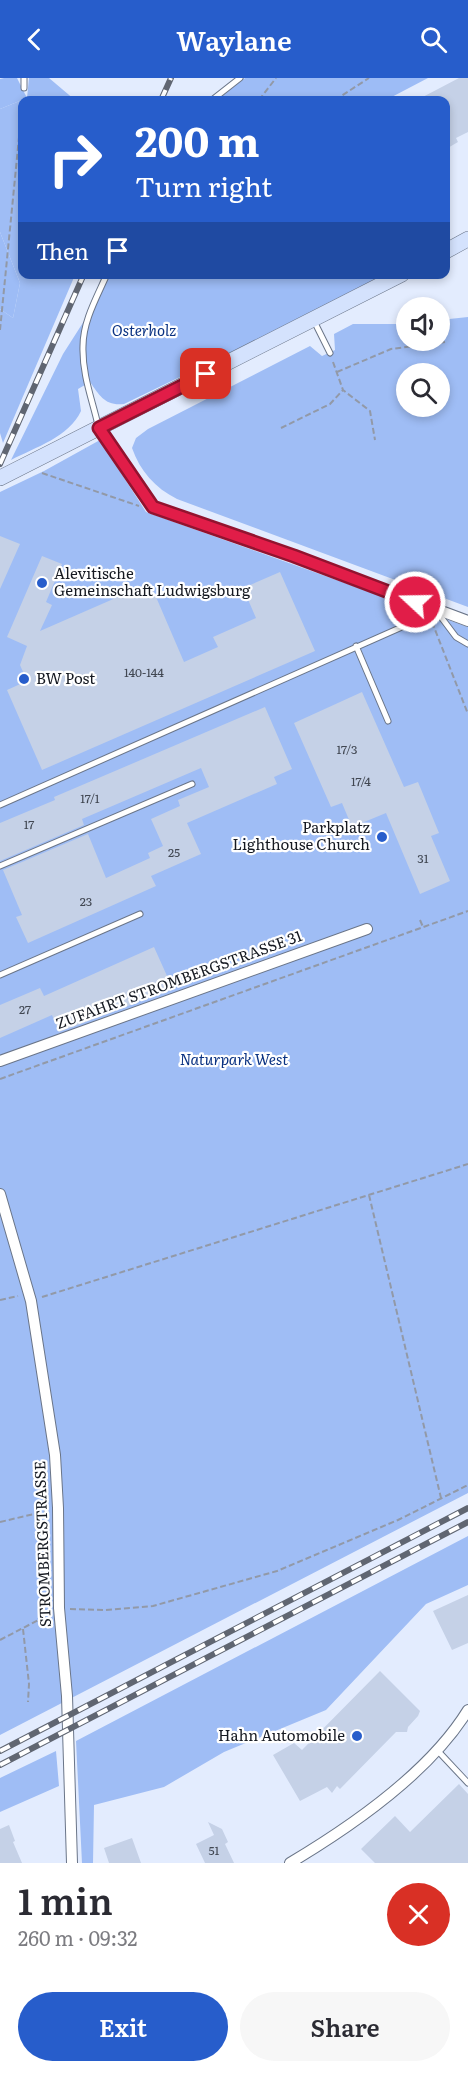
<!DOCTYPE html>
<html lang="en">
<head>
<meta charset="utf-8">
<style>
	body { margin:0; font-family:Literata,serif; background:#f7f7f7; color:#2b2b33; height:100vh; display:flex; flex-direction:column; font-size:22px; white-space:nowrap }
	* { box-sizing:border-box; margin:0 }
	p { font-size:20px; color:#7c7c81 }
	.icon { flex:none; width:33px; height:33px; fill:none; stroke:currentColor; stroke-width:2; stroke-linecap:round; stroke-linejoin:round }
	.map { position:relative; height:1785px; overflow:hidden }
	.sheet { display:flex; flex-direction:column; background:#fff; flex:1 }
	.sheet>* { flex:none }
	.guide { position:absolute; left:18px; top:18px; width:432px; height:183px; border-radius:12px; box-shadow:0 3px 9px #0003; background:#275dcb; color:#fff; overflow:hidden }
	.fabs { position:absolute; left:396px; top:219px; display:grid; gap:12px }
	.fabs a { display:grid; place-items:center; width:54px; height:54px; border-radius:50%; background:#fff; box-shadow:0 3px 9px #0003; font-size:30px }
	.pin { position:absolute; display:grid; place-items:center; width:51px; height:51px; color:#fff; margin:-26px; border-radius:12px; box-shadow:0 3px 9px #0006 }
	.me { position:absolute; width:66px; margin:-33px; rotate:291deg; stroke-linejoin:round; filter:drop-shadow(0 0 4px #0008) }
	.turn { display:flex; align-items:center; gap:21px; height:126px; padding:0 18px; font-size:27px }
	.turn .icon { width:78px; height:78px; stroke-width:2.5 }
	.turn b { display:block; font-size:42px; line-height:51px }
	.then { display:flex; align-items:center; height:57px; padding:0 18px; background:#0003; gap:12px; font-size:22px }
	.round { display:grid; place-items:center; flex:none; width:63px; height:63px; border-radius:32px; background:#f7f7f7 }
	.headline { display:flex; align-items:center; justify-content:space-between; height:102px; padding:0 18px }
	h1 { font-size:36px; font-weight:600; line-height:45px }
	.button { display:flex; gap:12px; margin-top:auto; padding:12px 18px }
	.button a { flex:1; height:69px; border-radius:36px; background:#275dcb; color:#fff; font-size:24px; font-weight:600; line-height:69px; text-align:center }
	.button a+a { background:#f7f7f7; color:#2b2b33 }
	header { display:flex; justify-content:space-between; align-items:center; height:78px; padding:0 18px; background:#275dcb; color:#fff; font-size:27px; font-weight:600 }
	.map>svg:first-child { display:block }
	.green { fill:#9fbdf5; fill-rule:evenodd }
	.forest { fill:#9dbcf6 }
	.building { fill:#c5d1e7 }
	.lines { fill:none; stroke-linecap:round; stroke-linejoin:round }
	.lane-casing { stroke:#6a7588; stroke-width:7 }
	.street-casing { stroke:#6a7588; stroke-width:12 }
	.secondary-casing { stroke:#6a7588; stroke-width:16 }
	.path { stroke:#9299a7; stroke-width:2; stroke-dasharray:6 3; stroke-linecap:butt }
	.lane { stroke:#fff; stroke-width:5 }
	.street { stroke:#fff; stroke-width:10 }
	.secondary { stroke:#d4e2fd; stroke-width:15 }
	.rail-casing { stroke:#606672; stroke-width:6 }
	.rail { stroke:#fff; stroke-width:4; stroke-dasharray:11; stroke-linecap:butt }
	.route-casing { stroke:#92132f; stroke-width:15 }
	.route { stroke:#e11d48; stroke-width:10 }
	.poi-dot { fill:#275dcb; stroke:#fff; stroke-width:2 }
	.labels { text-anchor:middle; stroke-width:4.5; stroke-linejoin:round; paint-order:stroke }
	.number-label { font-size:12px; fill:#414752 }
	.park-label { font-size:15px; font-style:italic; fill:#0a3282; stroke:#fff }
	.poi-label { font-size:15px; fill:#151921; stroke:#fff; text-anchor:start }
	.street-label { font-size:15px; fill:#151921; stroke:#fff }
</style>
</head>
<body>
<header><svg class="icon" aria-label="back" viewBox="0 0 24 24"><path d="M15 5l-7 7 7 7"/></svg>Waylane<svg class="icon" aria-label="search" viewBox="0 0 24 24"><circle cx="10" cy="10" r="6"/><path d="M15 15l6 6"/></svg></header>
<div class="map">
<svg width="468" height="1785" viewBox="0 0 468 1785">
	<rect width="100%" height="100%" fill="#e3ecfe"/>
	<path class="green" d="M29,0H49L75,22H22V196L75,197L3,365L0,355V231L13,240L20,205L0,154V31L27,20Z
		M468,239V529L177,421C155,410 140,393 132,370L136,360L148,351L310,268L322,278L335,272L334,256L353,246H406V262H440V242ZM406,296H440V328H406Z
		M100,362L146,434L468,549V1415L0,1657V414L44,393Z
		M468,1458V1507L426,1526L326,1632L224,1674L164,1709L94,1727L93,1785H82L76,1663Z
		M56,1673L59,1708L0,1734V1700Z"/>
	<path class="forest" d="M4,0H17L27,20L0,31V1Z
		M245,0H428L386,22H217Z
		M0,154L20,205L13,240L0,231Z
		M110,197H386L310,236L124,326C105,328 100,318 90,304L78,311L81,333C69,359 36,369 11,382L63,276L100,218Z"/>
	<path class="building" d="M459,0H468V54L456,60L458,64L446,71V22H417Z
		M0,458L20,466L0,511Z
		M42,478L62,486L46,524L52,527L40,553L150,505L184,584L218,569L213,559L256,540L243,510L280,494L315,573L42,692L7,612L27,603L20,587L27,568L7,559Z
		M362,614L404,709L418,704L439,755L431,758L450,803L420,816L386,735L352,749L342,725L331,729L294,645Z
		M265,629L292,691L274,699L277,706L187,745L201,776L151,798L156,808L28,865L16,839L22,837L3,792L88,756L106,800L150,780L148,775L163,768L151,741L180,728L178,722L209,709L201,690L82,741L84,747L0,783V745L55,722L54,719Z
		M154,869L172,909L121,931L59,954L52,937L0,960V927L40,910L44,918Z
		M468,1517V1565L452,1572L433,1533Z
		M380,1593L420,1633L418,1638L408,1649L407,1654H396L340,1711L337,1708L332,1715L327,1709L300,1723L273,1677L294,1665L302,1672Z
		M459,1706L468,1716V1785H375L361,1771L395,1738L410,1754Z
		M208,1744L222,1751L228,1764L225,1766L234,1785H205L196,1766L214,1757Z
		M9,1747L15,1763L13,1764L22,1785H0V1751Z
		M132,1760L141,1785H109L104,1770Z"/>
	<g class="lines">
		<defs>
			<path id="lane" d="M24,10V0
				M212,22L240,0
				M314,243L330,275
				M98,347C92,321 82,296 83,268C83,243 97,219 107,196
				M356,568L388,643
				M0,727L429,537L435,531L456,559L468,566
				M0,788L192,706
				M0,897L140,836
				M437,1672L468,1705"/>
			<path id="street" d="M99,350L153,429L294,478L468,543
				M0,983L367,851
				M0,1116L31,1223L55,1377L58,1430L59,1530L67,1618L72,1785
				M290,1785C352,1748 430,1694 468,1632"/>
			<path id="secondary" d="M446,173L468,161
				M0,400L402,196"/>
		</defs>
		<use href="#lane" class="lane-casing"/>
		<use href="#street" class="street-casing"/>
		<use href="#secondary" class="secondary-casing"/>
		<path class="path" d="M259,22L276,0
			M335,22L369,0
			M0,252L23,19
			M333,284L343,312L370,333L375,362
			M337,294L391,271L445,264
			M281,350L330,326L343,312
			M42,395L139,428
			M432,544L468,636
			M420,842L423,849
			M0,1001L468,833
			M369,1117L441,1420
			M42,1219L468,1086
			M0,1222L18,1218
			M0,1444L47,1433
			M70,1531L105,1532L153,1528L277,1493L398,1442L468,1407
			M23,1551L29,1606L28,1624
			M0,1562L48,1537"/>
		<use href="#lane" class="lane"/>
		<use href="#street" class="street"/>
		<use href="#secondary" class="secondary"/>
		<defs>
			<path id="rail" d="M161,22L171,0
				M0,386L84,196
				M0,1673L468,1430
				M0,1687L468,1444"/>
		</defs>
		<use href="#rail" class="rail-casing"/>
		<use href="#rail" class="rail"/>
	</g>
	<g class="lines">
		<defs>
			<path id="route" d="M206,296L99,350L153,429L294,478L415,524"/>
		</defs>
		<use href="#route" class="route-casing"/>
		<use href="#route" class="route"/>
	</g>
	<g class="poi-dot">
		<circle cx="42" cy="505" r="6"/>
		<circle cx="24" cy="601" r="6"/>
		<circle cx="382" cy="759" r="6"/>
		<circle cx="357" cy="1658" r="6"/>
	</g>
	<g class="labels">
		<g class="number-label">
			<text x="144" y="599">140-144</text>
			<text x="347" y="676">17/3</text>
			<text x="361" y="708">17/4</text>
			<text x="90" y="725">17/1</text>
			<text x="29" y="751">17</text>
			<text x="174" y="779">25</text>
			<text x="423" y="785">31</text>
			<text x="86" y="828">23</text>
			<text x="25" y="936">27</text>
			<text x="214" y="1777">51</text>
		</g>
		<g class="park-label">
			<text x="144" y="258">Osterholz</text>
			<text x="234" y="987">Naturpark West</text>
		</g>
		<g class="poi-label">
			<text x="54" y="501">Alevitische<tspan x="54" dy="17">Gemeinschaft Ludwigsburg</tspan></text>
			<text x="36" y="606">BW Post</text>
			<text x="370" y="755" text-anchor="end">Parkplatz<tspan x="370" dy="17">Lighthouse Church</tspan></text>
			<text x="345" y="1663" text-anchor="end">Hahn Automobile</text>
		</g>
		<g class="street-label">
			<text transform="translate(179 902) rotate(-20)" y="5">ZUFAHRT STROMBERGSTRASSE 31</text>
			<text transform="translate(43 1466) rotate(-92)" y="5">STROMBERGSTRASSE</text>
		</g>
	</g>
</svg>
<div class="fabs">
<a><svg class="icon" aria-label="sound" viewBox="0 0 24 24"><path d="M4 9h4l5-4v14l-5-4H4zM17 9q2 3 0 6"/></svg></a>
<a><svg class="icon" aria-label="search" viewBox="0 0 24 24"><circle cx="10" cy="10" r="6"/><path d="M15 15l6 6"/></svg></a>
</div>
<div class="pin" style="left:206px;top:296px;background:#d93025"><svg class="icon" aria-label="arrive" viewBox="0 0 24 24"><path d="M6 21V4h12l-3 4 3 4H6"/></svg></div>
<svg class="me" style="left:415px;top:524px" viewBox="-20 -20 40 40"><circle r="17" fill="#e11d48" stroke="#fff" stroke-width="3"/><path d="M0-11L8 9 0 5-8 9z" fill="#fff"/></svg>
<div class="guide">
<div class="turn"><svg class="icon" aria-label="right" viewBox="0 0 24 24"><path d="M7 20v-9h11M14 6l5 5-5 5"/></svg><div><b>200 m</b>Turn right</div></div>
<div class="then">Then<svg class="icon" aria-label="arrive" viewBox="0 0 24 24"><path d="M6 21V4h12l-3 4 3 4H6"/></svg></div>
</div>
</div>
<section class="sheet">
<div class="headline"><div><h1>1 min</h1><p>260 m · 09:32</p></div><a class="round" style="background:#d93025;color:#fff"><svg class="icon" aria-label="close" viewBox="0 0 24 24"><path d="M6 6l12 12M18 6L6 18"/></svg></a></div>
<div class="button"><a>Exit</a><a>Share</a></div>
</section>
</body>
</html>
